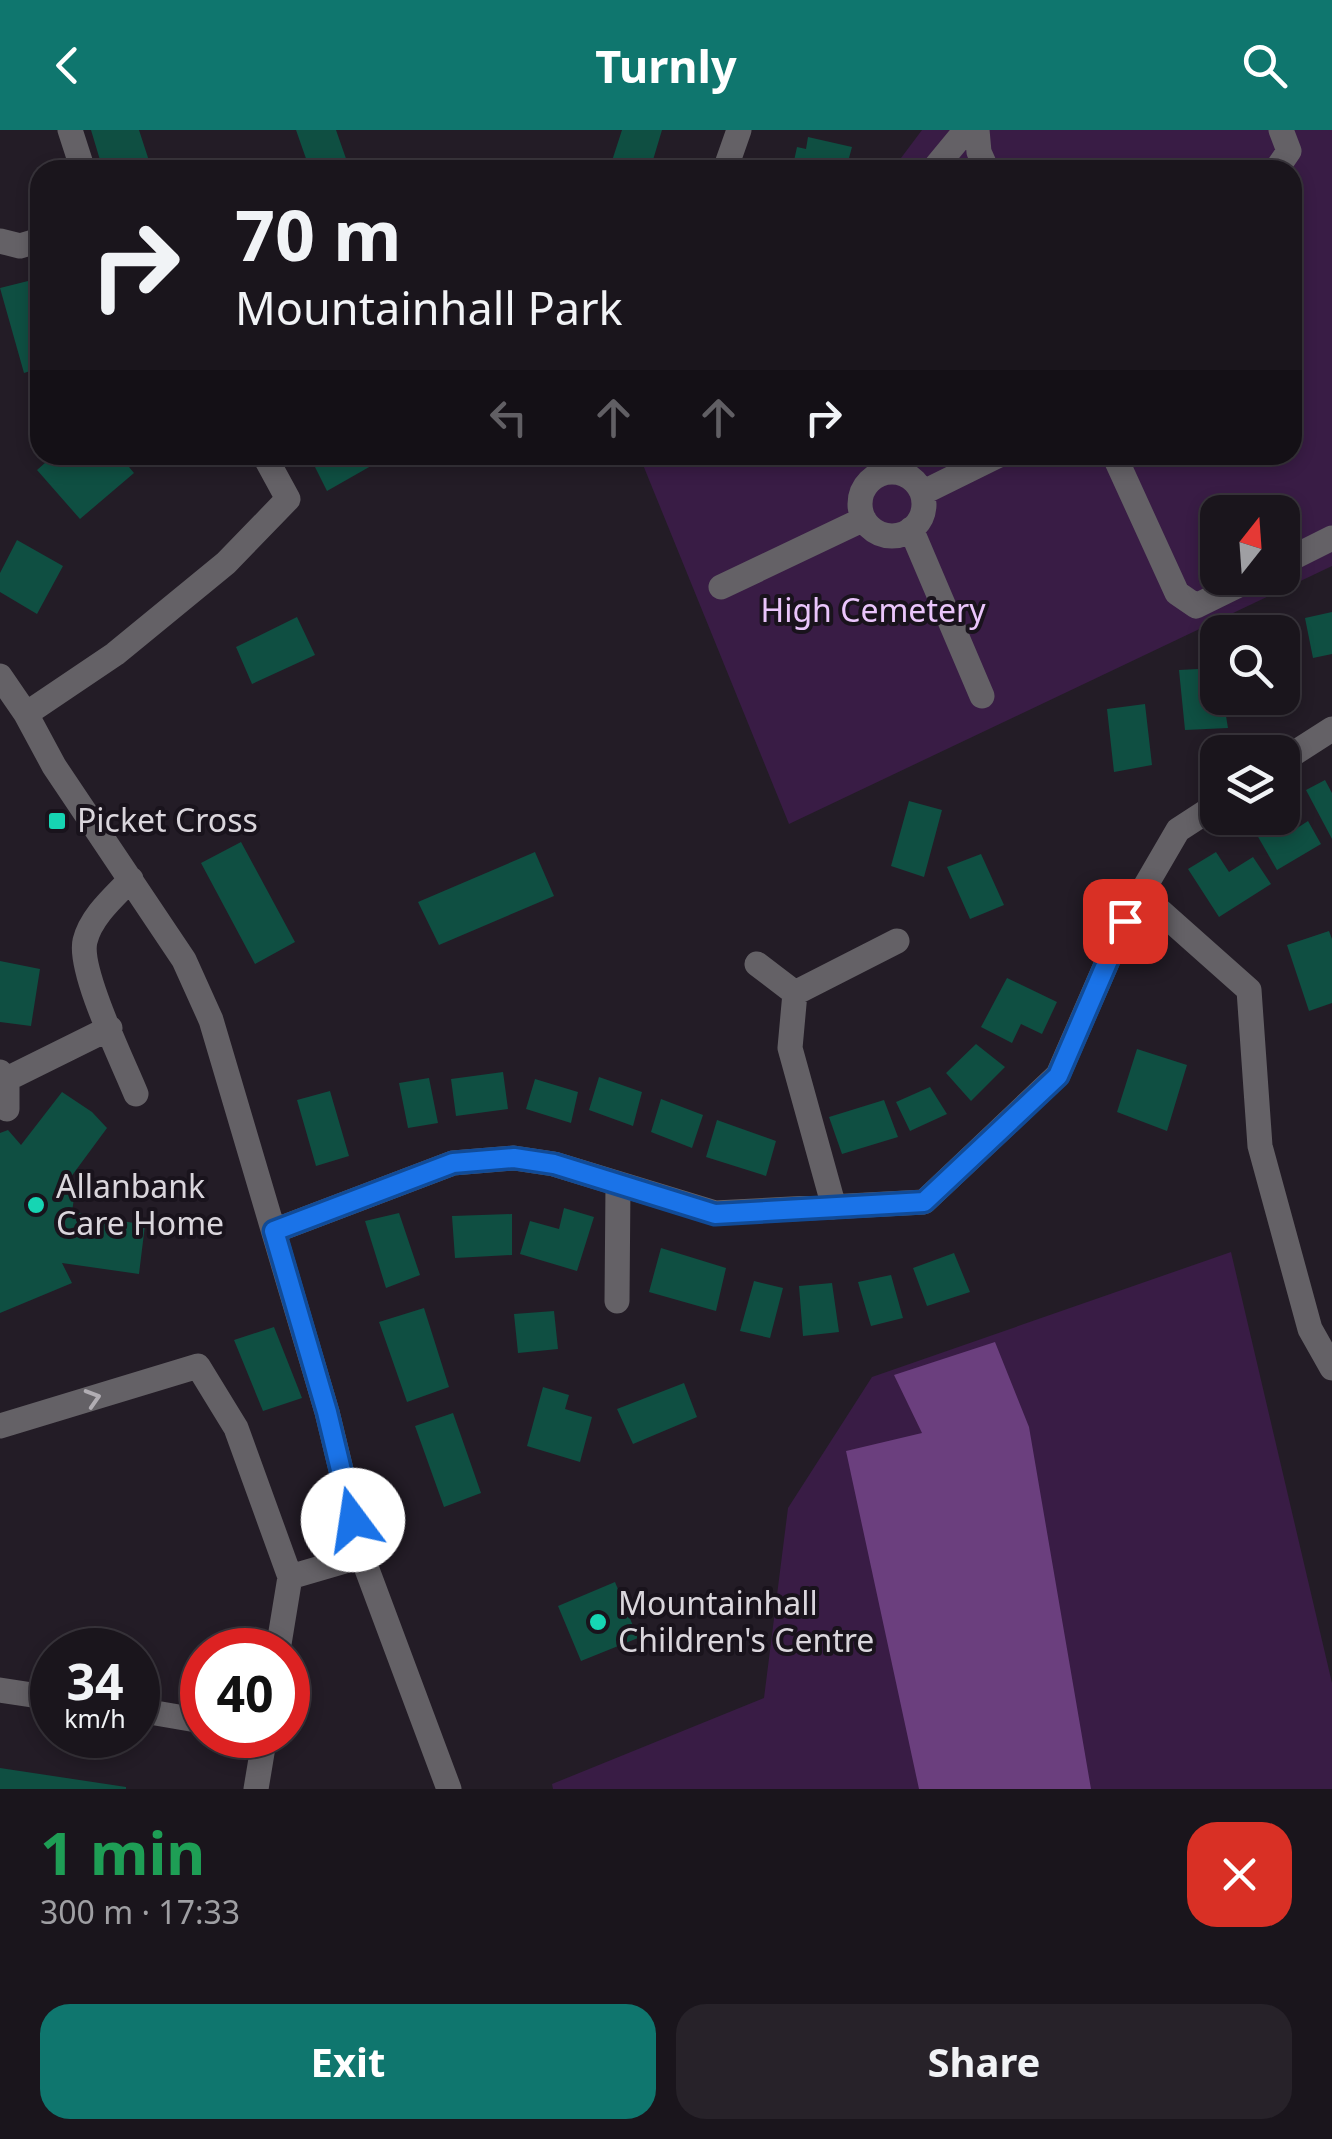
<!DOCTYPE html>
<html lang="en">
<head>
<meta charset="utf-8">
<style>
	body { margin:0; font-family:"Noto Sans",sans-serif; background:#272229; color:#f1f3f6; height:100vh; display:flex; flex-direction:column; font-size:38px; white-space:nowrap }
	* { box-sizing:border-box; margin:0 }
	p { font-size:32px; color:#9f9fa3 }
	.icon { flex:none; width:55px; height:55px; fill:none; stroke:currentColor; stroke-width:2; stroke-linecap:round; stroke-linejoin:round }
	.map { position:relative; height:1659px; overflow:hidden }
	.panel { display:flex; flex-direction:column; background:#1a151c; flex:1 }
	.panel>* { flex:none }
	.banner { position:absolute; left:30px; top:30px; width:1272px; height:305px; border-radius:30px; box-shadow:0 5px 15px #0003,0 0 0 2px #38343b; background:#1a151c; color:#f1f3f6; overflow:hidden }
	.needle { width:65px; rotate:17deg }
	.tools { position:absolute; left:1200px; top:365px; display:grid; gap:20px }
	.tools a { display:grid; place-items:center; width:100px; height:100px; border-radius:20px; background:#1a151c; box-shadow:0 5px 15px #0003,0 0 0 2px #38343b; font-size:50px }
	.speed { position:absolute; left:30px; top:1498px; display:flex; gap:20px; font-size:50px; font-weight:700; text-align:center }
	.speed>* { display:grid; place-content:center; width:130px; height:130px; border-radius:50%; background:#1a151c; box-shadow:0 5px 15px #0003,0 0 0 2px #38343b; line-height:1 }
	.speed small { font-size:25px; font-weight:400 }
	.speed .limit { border:15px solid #d22; background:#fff; color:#111 }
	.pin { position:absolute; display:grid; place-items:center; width:85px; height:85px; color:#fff; margin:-42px; border-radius:20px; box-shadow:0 5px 15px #0006 }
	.me { position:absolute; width:110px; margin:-55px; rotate:346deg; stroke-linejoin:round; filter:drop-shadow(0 0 8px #0008) }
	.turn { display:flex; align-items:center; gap:35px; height:210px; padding:0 40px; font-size:45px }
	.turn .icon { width:130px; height:130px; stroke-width:2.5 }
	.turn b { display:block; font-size:70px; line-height:85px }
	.lanes { display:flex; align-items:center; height:95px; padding:0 40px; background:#0003; justify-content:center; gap:50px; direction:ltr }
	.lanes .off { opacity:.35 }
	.round { display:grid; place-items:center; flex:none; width:105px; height:105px; border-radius:30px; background:#272229 }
	.headline { display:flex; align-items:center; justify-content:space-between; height:170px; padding:0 40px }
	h1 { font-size:60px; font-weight:700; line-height:75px; color:#1e9e55 }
	.primary-button { display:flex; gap:20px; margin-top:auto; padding:20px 40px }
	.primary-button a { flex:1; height:115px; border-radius:30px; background:#0f766e; color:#fff; font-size:40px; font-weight:700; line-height:115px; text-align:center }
	.primary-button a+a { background:#272229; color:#f1f3f6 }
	header { display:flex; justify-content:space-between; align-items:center; height:130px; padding:0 40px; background:#0f766e; color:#fff; font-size:45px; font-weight:700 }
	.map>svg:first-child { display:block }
	.green { fill:#391c45; fill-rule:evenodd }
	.forest { fill:#6b3f7e }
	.building { fill:#0f4f42 }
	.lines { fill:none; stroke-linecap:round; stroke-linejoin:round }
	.minor { stroke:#646166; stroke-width:25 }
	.oneway { stroke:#b1adb3 }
	.route-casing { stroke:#114b97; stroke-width:25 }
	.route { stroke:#1a73e8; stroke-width:18 }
	.poi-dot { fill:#16d5b3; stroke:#19131c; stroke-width:4 }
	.labels { text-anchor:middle; stroke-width:8; stroke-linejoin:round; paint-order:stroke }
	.park-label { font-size:32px; fill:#eac5fb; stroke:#19131c }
	.poi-label { font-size:32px; fill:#dad6dc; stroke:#19131c; text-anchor:start }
</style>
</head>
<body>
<header><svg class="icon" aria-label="back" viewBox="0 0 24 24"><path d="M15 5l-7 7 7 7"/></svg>Turnly<svg class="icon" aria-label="search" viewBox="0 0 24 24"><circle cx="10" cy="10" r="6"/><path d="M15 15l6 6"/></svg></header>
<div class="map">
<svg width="1332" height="1659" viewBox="0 0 1332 1659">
	<rect width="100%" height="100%" fill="#231c26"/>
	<path class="green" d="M922,0H1332V436L789,694L639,325H1292V40H892ZM1218,382H1282V448H1218Z
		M1231,1122L1332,1553V1659H553L552,1654L764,1568L788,1378L872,1247Z"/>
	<path class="forest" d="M995,1212L1029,1297L1091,1659H919L846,1321L922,1303L894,1245Z"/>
	<path class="building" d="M91,0H139L152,40H103Z
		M296,0H336L350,40H310Z
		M622,0H662L650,40H609Z
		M808,7L852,17L849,28L863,31L861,40H792L797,17L806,19Z
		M40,148V238L24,243L0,158Z
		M54,325H66L73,333L81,325H119L134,343L80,389L37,340Z
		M309,325H384L385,328L327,361Z
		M17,410L63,436L37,484L0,462V443Z
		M1332,482V524L1313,528L1305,488Z
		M297,487L315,525L252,554L236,517Z
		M1292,507L1299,548L1282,551V509Z
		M1218,538V568H1223L1228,598L1185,600L1179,540Z
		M1145,574L1152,635L1114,642L1107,579Z
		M1325,650L1332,663V709L1306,660Z
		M909,671L942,680L924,747L891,736Z
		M1255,688H1282L1291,702L1308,691L1321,714L1277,740L1249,691Z
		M241,712L295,812L255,834L201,733Z
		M535,722L554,766L439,815L418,772Z
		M1216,722L1229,742L1253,727L1271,754L1219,787L1188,739Z
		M981,724L1004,775L970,789L947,737Z
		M1329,801L1332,809V873L1309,881L1287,815Z
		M0,831L40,839L31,896L0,892Z
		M1007,848L1057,872L1042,904L1021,894L1012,913L981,897Z
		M976,914L1005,937L971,971L946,943Z
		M1137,919L1187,935L1167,1001L1117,982Z
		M503,942L508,979L456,986L451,949Z
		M599,947L642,962L633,996L589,980Z
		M429,948L438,993L408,998L399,953Z
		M535,949L578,962L571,993L526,979Z
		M930,957L947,984L910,1001L896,972Z
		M330,961L349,1026L316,1036L297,970Z
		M62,962L92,982L107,998L65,1055L74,1068L72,1082L145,1095L139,1144L62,1133L72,1153L0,1183V1003L8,1000L21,1015Z
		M661,969L703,985L692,1018L651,1002Z
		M884,970L898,1007L842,1024L829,987Z
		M717,990L776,1011L766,1046L706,1027Z
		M564,1078L594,1087L577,1141L520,1124L530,1091L559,1099Z
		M399,1083L420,1145L386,1158L365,1091Z
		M512,1084V1125L455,1128L452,1086Z
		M661,1118L726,1138L716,1181L649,1162Z
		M954,1123L970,1162L927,1176L913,1138Z
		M891,1145L903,1188L871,1196L858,1152Z
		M754,1151L783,1158L770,1208L740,1201Z
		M832,1153L839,1202L803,1206L799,1156Z
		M424,1178L449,1257L407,1272L379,1192Z
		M554,1181L558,1219L518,1223L514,1184Z
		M274,1197L302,1268L263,1281L234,1210Z
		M684,1253L697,1287L633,1314L617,1279Z
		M543,1257L569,1265L565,1279L592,1287L580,1332L527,1316Z
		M453,1283L481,1363L444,1377L415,1296Z
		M615,1452L638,1508L581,1531L558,1476Z
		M0,1638L126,1657V1659H0Z"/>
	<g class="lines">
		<path class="minor" d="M70,0L83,40
			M977,0L979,22L987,40
			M726,37L739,0
			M933,40L966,0
			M1276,40L1289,21L1281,0
			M0,111L20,116L40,110
			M1114,325L1177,463L1196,476L1253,448
			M860 374a32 32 0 1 1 64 0a32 32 0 1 1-64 0Z
			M922,363L999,325
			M911,399L982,566
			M1282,433L1332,408
			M721,457L864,389
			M0,546L26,584L54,636L184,830L211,890L327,1282L362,1426L449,1659
			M26,584L115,524L226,433L288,369L264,325
			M1282,631L1332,599
			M131,749C115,766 91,786 85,811C78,840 123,932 136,964
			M1141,764L1249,860L1260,1016L1310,1199L1332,1238
			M757,834L795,863
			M0,942L7,949V979
			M7,949L110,898
			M834,1077L790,918L795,863L897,811
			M274,1101L453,1033L514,1028L554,1034L715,1083L924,1072L1058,945L1125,791L1178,700L1218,674
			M617,1171L618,1054
			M0,1296L198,1236L236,1298L290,1447
			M278,1520L290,1447L362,1426
			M0,1560L52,1568
			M138,1580L202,1591
			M256,1659L265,1605"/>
	</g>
	<defs><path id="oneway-chevron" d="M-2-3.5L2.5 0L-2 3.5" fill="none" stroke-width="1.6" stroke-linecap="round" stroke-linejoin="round" transform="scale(2.5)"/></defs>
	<use class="oneway" href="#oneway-chevron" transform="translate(93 1268) rotate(-17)"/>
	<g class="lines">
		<defs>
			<path id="route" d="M353,1390L327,1282L274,1101L453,1033L514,1028L554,1034L715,1084L924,1072L1058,946L1125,791"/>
		</defs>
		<use href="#route" class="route-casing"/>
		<use href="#route" class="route"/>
	</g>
	<g class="poi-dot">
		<rect x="47" y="681" width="20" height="20" rx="5"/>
		<circle cx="36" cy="1075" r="10"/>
		<circle cx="598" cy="1492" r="10"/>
	</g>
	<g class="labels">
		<g class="park-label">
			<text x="873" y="492">High Cemetery</text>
		</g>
		<g class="poi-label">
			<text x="77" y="702">Picket Cross</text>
			<text x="56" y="1068">Allanbank<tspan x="56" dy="37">Care Home</tspan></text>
			<text x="618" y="1485">Mountainhall<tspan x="618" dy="37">Children's Centre</tspan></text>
		</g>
	</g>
</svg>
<div class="tools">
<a><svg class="needle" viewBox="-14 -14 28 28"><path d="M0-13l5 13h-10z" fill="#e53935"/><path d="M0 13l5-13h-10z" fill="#9f9fa3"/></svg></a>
<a><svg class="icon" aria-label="search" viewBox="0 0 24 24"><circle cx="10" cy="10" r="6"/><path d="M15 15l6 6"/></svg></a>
<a><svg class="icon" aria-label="layers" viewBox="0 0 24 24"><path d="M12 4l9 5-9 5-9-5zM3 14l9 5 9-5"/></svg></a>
</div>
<div class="speed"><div>34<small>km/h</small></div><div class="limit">40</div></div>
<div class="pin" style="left:1125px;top:791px;background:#d93025"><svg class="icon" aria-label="arrive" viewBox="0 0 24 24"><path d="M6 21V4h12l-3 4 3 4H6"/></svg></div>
<svg class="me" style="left:353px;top:1390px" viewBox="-20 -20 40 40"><circle r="19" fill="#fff"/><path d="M0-13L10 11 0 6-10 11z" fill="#1a73e8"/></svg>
<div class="banner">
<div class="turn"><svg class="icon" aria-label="right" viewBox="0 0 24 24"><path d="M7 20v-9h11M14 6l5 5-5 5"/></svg><div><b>70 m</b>Mountainhall Park</div></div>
<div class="lanes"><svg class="icon off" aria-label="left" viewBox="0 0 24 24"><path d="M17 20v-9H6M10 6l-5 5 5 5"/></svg><svg class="icon off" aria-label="ahead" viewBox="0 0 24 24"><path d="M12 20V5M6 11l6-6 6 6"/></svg><svg class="icon off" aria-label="ahead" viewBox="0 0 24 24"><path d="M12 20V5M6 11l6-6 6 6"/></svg><svg class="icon" aria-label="right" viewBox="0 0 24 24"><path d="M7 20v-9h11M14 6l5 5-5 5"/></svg></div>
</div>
</div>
<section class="panel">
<div class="headline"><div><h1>1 min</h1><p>300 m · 17:33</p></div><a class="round" style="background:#d93025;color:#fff"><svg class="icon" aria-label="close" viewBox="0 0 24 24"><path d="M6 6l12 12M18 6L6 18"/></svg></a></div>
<div class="primary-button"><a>Exit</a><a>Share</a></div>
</section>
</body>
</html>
